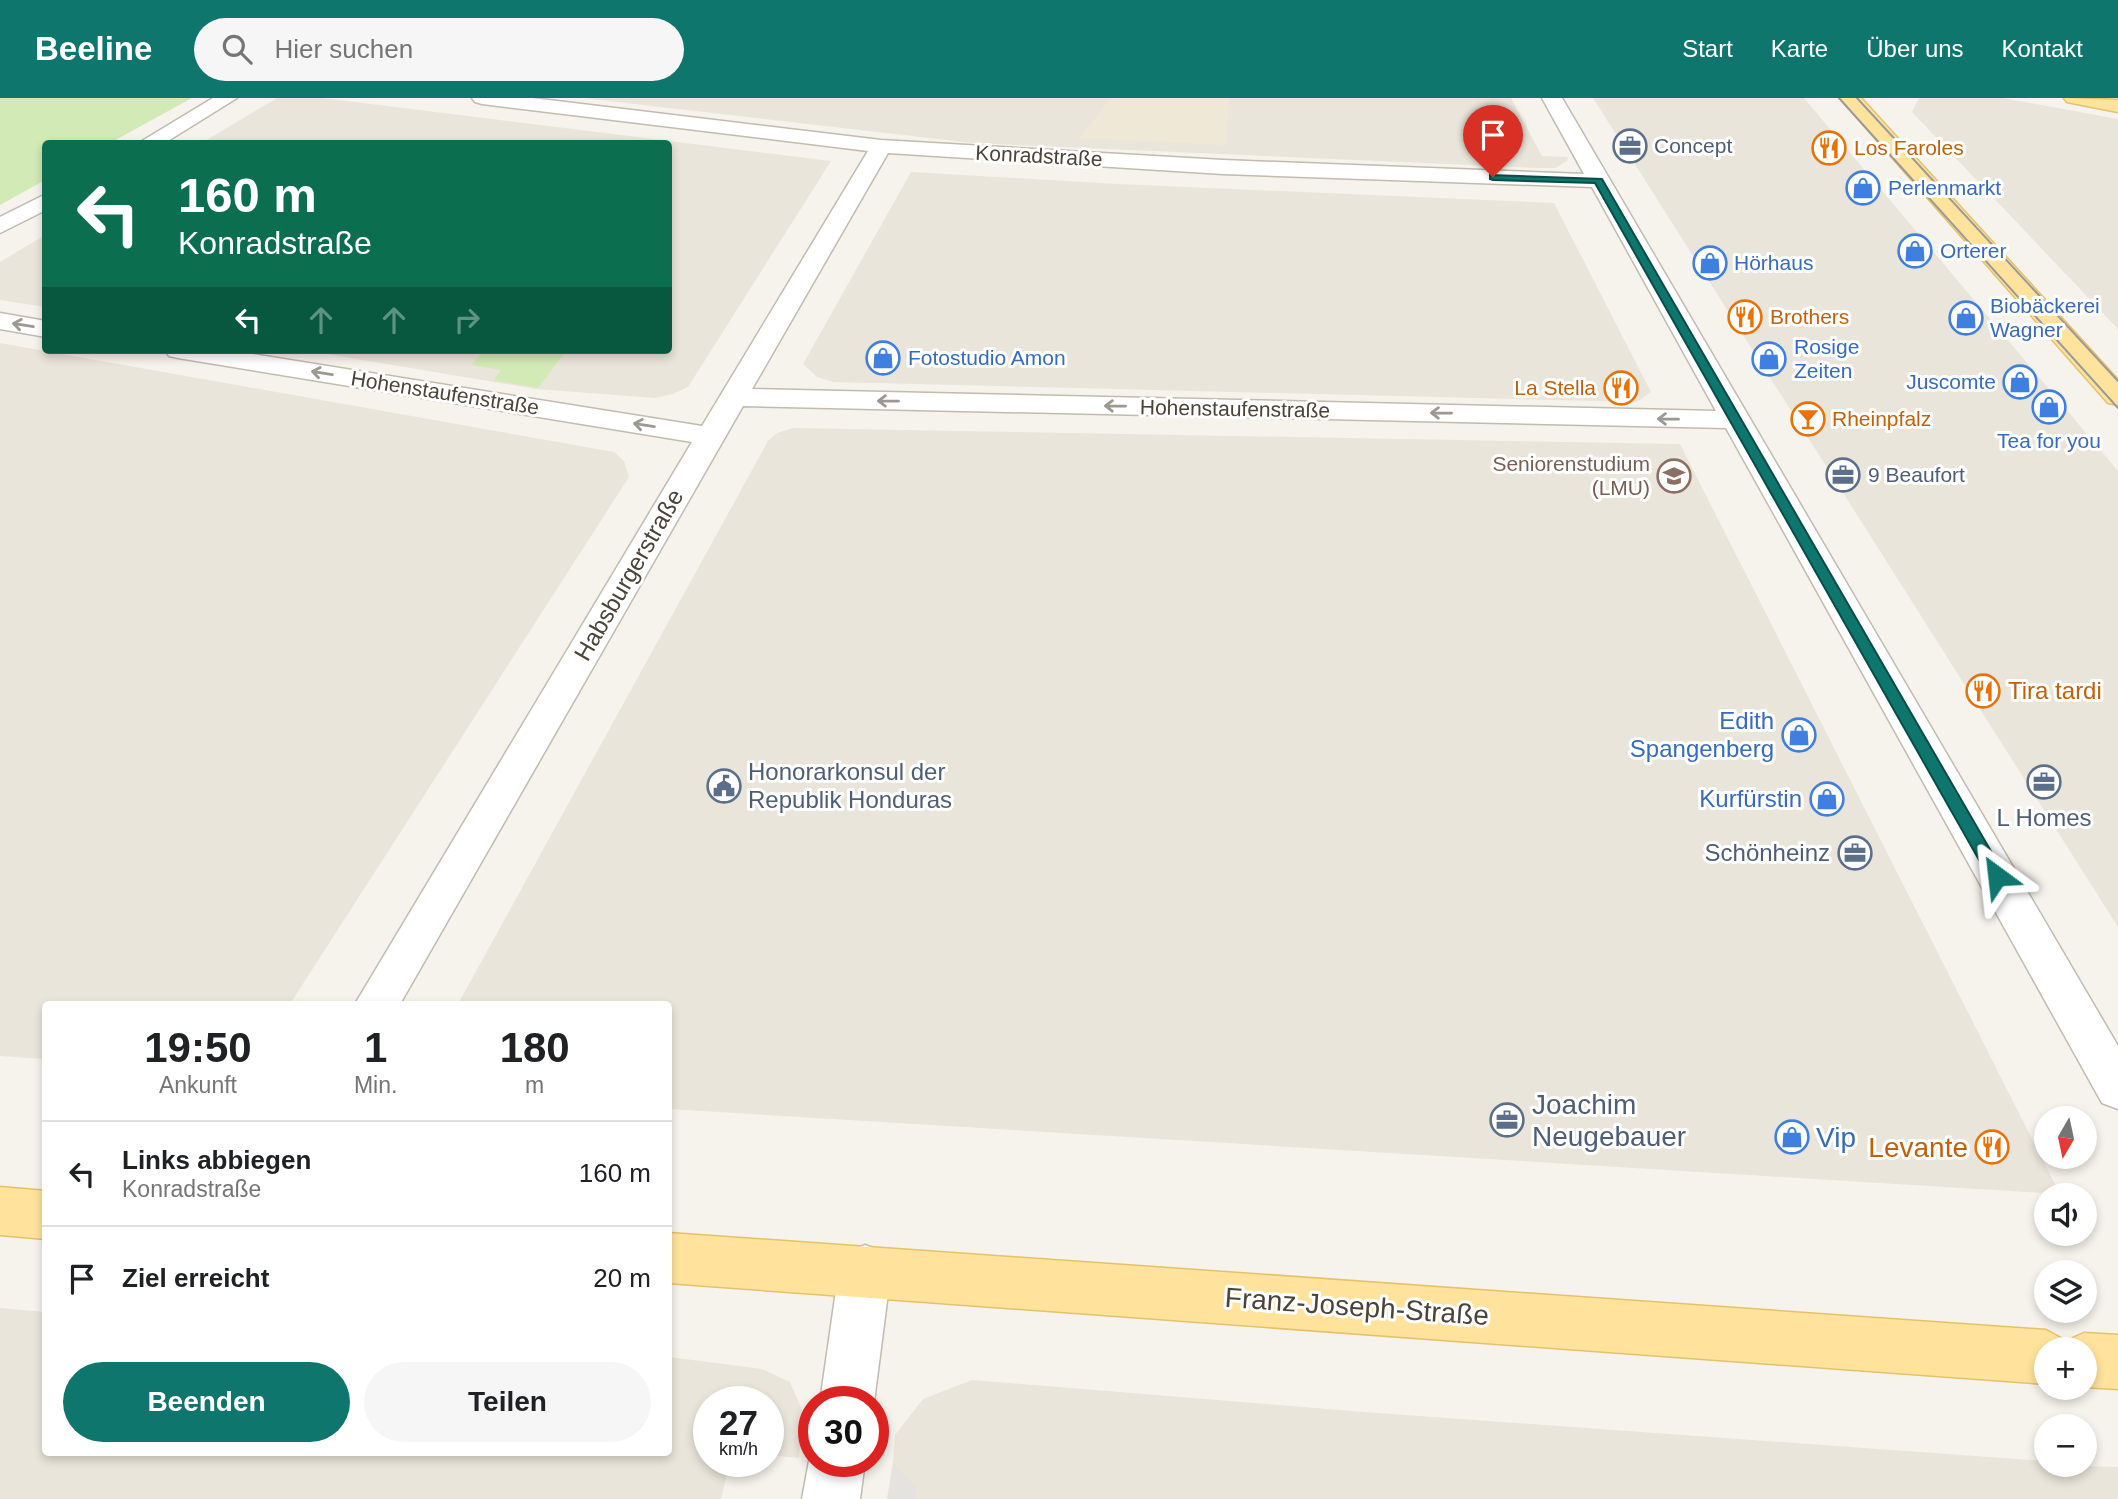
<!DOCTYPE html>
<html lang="de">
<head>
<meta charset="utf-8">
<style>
	body { margin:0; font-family:Helvetica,sans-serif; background:#f6f6f6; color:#202124; height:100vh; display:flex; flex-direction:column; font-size:26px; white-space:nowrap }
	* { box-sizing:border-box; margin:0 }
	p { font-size:23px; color:#757577 }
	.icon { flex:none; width:38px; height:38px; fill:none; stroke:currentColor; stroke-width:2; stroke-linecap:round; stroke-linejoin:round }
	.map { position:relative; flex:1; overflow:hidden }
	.details { position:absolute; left:42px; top:903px; width:630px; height:455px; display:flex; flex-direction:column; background:#fff; border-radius:7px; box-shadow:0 4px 10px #0003 }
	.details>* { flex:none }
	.banner { position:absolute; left:42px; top:42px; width:630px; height:214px; border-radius:7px; box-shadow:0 4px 10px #0003; background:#0b6e4f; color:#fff; overflow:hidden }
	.needle { width:46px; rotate:189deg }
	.buttons { position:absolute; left:2034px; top:1008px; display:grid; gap:14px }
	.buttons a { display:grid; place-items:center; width:63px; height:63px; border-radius:50%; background:#fff; box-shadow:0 4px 10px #0003; font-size:35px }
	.speed { position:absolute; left:693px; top:1288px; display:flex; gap:14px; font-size:35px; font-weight:700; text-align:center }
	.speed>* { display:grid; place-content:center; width:91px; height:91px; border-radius:50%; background:#fff; box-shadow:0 4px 10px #0003; line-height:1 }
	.speed small { font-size:18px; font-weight:400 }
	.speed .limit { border:10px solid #d22; background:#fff; color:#111 }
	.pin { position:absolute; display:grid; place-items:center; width:60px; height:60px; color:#fff; margin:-72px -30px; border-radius:50% 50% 50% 0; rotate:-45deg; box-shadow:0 0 7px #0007 }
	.pin .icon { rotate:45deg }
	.me { position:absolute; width:77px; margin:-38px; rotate:330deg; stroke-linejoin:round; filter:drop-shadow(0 0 5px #0008) }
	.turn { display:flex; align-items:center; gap:24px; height:147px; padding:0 21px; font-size:32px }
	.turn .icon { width:91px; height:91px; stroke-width:2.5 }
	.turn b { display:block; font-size:49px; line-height:60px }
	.lanes { display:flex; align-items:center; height:66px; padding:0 21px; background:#0003; justify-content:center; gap:35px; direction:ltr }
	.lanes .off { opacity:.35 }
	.eta { display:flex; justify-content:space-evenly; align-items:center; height:119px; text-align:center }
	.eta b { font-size:42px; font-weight:600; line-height:49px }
	.button { display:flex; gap:14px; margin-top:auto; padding:14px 21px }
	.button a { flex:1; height:80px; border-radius:42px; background:#0f766e; color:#fff; font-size:28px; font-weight:600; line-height:80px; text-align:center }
	.button a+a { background:#f6f6f6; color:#202124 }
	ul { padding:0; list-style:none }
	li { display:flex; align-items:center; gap:21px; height:105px; padding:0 21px; border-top:2px solid #e0e0e0 }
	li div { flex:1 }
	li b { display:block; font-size:26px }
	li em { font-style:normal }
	header { display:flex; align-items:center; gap:42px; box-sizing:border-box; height:98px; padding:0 35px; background:#0f766e; color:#fff }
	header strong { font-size:33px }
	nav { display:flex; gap:38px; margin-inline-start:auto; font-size:24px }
	.search { width:490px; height:63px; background:#f6f6f6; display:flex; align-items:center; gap:18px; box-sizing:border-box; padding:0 24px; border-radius:38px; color:#757577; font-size:26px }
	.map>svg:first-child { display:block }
	.residential { fill:#eae5da }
	.education { fill:#efe8d6 }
	.green { fill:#d2eab5 }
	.parking { fill:#e5e3e0 }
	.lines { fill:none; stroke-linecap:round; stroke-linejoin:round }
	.minor-casing { stroke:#c2bbae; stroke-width:3 }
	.major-casing { stroke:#e6c16a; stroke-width:3 }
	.minor { fill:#fff; fill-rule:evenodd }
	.major { fill:#ffe39c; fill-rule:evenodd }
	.tram { stroke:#9a9a9a; stroke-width:2 }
	.oneway { stroke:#9c9892 }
	.route { fill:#0f766e; stroke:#0a4d48; stroke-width:2 }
	.labels { text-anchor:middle; stroke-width:6; stroke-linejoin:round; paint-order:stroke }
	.far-service-label { font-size:21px; fill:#4e5e75; stroke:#fff; text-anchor:start }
	.far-food-label { font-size:21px; fill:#c56008; stroke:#fff; text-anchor:start }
	.far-street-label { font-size:21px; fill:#4b4439; stroke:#fff }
	.far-shop-label { font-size:21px; fill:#366cbe; stroke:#fff; text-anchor:start }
	.far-education-label { font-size:21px; fill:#785e54; stroke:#fff; text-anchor:end }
	.street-label { font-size:24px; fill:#4b4439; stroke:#fff }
	.food-label { font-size:24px; fill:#c56008; stroke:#fff; text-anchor:start }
	.shop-label { font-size:24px; fill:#366cbe; stroke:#fff; text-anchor:end }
	.service-label { font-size:24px; fill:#4e5e75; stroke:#fff; text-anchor:start }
	.near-service-label { font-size:28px; fill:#4e5e75; stroke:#fff; text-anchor:start }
	.near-shop-label { font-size:28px; fill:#366cbe; stroke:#fff; text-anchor:start }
	.near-food-label { font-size:28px; fill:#c56008; stroke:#fff; text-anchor:end }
	.near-street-label { font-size:28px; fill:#4b4439; stroke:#fff }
</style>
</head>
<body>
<header>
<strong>Beeline</strong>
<div class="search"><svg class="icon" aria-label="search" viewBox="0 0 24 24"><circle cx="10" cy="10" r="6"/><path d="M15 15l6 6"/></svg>Hier suchen</div>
<nav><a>Start</a><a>Karte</a><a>Über uns</a><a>Kontakt</a></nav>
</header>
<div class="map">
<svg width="2118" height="1401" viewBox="0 0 2118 1401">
	<rect width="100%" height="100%" fill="#f6f3ec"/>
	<path class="residential" d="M277,0H322L831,63L688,289L673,296L655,300L536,291L303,252H668V46H200Z
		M583,0H1511L1542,58L1568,59L1567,63L1555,70H1538L973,45Z
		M1593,0H1804L2118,373V829Z
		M1919,0H2003L2118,21V231L1912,14Z
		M911,74L1118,86L1554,105L1651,294L1637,304L833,284L817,279L803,266Z
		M45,137V209L0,202V164Z
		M0,245L614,354L624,363L629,379L290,906H46L45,961L0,958Z
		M793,330L1680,346L2060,1096L669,1011L668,906H458L768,343L777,335Z
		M0,1210L45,1214L46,1354H668L669,1259L762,1271L790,1284L802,1312L799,1360L768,1357V1304H709V1363H730L721,1401H0Z
		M972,1282L1364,1314L2046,1363V1367L2118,1369V1401H916L917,1390L893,1363L895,1337L923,1301Z"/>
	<path class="education" d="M1111,0H1229L1226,47L1079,40Z"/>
	<path class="green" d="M0,0H192L110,45L46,46L45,82L0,107Z
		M484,252H567L538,290L494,282L501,272L471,267Z"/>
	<path class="parking" d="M893,1363L917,1390L916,1401H887Z"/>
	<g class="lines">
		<defs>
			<path id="minor" d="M213,0H237L163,46H137Z
				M472,0H532L881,42L1223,62L1584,76L1542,0H1562L2118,948V1011L2102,1005L1726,330L743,308L400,906H355L692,344L178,260L169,258L165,252H228L702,328L868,53L482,6L475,4ZM888,55L1223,76L1592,89L1716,313L752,291Z
				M46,96V112L0,135V119Z
				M0,215L46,223V239L0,231Z
				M865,1147L883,1154L891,1172L874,1304L873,1307V1304H820L839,1172L847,1154Z
				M814,1351V1363H865L860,1401H802L809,1363Z"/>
			<path id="major" d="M1840,0H1861L2118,282V307L2108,305Z
				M2064,0L2118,2V14L2067,4Z
				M0,1089L46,1093V1141L0,1137Z
				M668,1135L2046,1232L2066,1243L2084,1235L2118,1237V1291L2084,1289V1251H2046V1286L668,1185Z"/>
		</defs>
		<use href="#minor" class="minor-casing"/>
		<use href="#major" class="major-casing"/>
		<use href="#minor" class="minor"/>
		<use href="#major" class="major"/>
		<path class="tram" d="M1839,0L2118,310
			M1857,0L2118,283"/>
	</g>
	<defs><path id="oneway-shaft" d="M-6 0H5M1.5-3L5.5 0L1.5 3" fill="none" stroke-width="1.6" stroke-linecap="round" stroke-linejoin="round" transform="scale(1.75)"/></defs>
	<g class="oneway">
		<use href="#oneway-shaft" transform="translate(23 227) rotate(-171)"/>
		<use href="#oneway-shaft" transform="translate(322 275) rotate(-171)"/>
		<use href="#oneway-shaft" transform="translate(888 303) rotate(-179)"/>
		<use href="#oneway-shaft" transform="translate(1115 308) rotate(-179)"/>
		<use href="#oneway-shaft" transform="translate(1441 315) rotate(-179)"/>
		<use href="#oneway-shaft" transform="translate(1668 321) rotate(-179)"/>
		<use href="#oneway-shaft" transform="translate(644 327) rotate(-171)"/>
	</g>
	<path class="route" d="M1490,77L1602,81L2003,774L2006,778L2003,783H1991L1595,85L1493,82L1490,81Z"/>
	<defs>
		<symbol id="office-ring" viewBox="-11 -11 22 22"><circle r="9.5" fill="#fff" stroke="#5c6f8a" stroke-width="1.5"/><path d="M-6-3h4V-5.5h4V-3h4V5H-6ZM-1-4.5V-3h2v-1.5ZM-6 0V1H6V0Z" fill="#5c6f8a"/></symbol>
		<symbol id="restaurant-ring" viewBox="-11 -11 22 22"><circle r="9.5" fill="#fff" stroke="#e8710a" stroke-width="1.5"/><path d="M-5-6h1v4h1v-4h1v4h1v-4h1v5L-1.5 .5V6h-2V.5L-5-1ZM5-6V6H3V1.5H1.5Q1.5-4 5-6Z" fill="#e8710a"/></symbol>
		<symbol id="shop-ring" viewBox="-11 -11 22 22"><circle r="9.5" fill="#fff" stroke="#3f7fe0" stroke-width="1.5"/><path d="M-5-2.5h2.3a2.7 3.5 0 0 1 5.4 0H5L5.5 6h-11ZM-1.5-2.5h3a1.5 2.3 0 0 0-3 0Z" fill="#3f7fe0"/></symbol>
		<symbol id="bar-ring" viewBox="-11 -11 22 22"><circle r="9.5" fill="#fff" stroke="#e8710a" stroke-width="1.5"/><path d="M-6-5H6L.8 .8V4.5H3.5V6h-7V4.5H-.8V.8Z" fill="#e8710a"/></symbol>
		<symbol id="university-ring" viewBox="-11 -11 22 22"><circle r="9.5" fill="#fff" stroke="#8d6e63" stroke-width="1.5"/><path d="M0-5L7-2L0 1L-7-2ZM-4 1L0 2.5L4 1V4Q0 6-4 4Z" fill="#8d6e63"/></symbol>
		<symbol id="civic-ring" viewBox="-11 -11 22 22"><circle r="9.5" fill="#fff" stroke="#5c6f8a" stroke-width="1.5"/><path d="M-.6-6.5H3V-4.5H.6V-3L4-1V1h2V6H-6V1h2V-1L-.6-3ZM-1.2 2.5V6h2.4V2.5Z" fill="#5c6f8a"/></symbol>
	</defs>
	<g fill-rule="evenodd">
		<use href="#office-ring" x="1611" y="29" width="38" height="38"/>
		<use href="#restaurant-ring" x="1810" y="31" width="38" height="38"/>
		<use href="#shop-ring" x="1844" y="71" width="38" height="38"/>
		<use href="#shop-ring" x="1896" y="134" width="38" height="38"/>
		<use href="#shop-ring" x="1691" y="146" width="38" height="38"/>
		<use href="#restaurant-ring" x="1726" y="200" width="38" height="38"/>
		<use href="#shop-ring" x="1947" y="201" width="38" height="38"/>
		<use href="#shop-ring" x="864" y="241" width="38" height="38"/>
		<use href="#shop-ring" x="1750" y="242" width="38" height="38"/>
		<use href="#shop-ring" x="2001" y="265" width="38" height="38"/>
		<use href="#restaurant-ring" x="1602" y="271" width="38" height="38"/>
		<use href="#shop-ring" x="2030" y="290" width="38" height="38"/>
		<use href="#bar-ring" x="1789" y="302" width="38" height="38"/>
		<use href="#office-ring" x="1824" y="358" width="38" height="38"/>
		<use href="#university-ring" x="1655" y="359" width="38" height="38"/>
		<use href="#restaurant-ring" x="1964" y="574" width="38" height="38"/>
		<use href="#shop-ring" x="1780" y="618" width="38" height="38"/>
		<use href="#office-ring" x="2025" y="665" width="38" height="38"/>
		<use href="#civic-ring" x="705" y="669" width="38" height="38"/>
		<use href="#shop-ring" x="1808" y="682" width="38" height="38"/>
		<use href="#office-ring" x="1836" y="736" width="38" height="38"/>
		<use href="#office-ring" x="1488" y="1003" width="38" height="38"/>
		<use href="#shop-ring" x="1773" y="1020" width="38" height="38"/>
		<use href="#restaurant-ring" x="1973" y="1030" width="38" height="38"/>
	</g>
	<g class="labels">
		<g class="far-service-label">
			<text x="1654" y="55">Concept</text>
			<text x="1868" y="384">9 Beaufort</text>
		</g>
		<g class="far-food-label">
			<text x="1854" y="57">Los Faroles</text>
			<text x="1770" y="226">Brothers</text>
			<text x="1596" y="297" text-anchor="end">La Stella</text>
			<text x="1832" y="328">Rheinpfalz</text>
		</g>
		<g class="far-street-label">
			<text transform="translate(1039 58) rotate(3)" y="7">Konradstraße</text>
			<text transform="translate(445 295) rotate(9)" y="7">Hohenstaufenstraße</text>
			<text transform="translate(1235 311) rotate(1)" y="7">Hohenstaufenstraße</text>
		</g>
		<g class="far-shop-label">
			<text x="1888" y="97">Perlenmarkt</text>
			<text x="1940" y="160">Orterer</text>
			<text x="1734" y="172">Hörhaus</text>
			<text x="1990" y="215">Biobäckerei<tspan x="1990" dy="24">Wagner</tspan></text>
			<text x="1794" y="256">Rosige<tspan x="1794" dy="24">Zeiten</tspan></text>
			<text x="908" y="267">Fotostudio Amon</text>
			<text x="1996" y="291" text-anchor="end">Juscomte</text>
			<text x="2049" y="350" text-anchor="middle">Tea for you</text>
		</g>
		<g class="far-education-label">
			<text x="1650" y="373">Seniorenstudium<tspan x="1650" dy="24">(LMU)</tspan></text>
		</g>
		<g class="street-label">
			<text transform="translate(629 477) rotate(-60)" y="8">Habsburgerstraße</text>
		</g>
		<g class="food-label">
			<text x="2008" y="601">Tira tardi</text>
		</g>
		<g class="shop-label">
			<text x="1774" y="631">Edith<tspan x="1774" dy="28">Spangenberg</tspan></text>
			<text x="1802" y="709">Kurfürstin</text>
		</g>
		<g class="service-label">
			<text x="748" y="682">Honorarkonsul der<tspan x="748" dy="28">Republik Honduras</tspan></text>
			<text x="2044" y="728" text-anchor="middle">L Homes</text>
			<text x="1830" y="763" text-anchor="end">Schönheinz</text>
		</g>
		<g class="near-service-label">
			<text x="1532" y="1016">Joachim<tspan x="1532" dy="32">Neugebauer</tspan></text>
		</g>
		<g class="near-shop-label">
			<text x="1816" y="1049">Vip</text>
		</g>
		<g class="near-food-label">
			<text x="1968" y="1059">Levante</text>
		</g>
		<g class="near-street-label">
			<text transform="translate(1357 1208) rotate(4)" y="10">Franz-Joseph-Straße</text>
		</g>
	</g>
</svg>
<div class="buttons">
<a><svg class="needle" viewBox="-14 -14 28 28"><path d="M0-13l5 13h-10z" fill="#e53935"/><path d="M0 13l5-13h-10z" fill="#757577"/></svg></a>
<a><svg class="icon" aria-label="sound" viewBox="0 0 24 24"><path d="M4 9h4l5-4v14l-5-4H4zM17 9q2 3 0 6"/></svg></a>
<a><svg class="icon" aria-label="layers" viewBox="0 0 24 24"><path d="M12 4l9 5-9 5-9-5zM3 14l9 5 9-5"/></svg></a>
<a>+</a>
<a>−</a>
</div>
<div class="speed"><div>27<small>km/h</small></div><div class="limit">30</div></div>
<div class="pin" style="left:1493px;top:79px;background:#d93025"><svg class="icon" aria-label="arrive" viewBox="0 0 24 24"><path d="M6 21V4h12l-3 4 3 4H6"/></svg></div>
<svg class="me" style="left:1997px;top:778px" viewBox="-20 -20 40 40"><path d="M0-17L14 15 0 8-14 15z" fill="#0f766e" stroke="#fff" stroke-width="4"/></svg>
<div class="banner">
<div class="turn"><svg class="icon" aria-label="left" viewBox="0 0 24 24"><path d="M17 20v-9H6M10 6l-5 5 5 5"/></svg><div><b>160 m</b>Konradstraße</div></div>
<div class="lanes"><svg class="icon" aria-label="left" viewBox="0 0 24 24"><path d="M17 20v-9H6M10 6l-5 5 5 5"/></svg><svg class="icon off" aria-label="ahead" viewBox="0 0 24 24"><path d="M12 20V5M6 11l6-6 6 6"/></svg><svg class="icon off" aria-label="ahead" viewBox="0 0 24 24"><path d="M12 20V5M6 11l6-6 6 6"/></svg><svg class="icon off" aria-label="right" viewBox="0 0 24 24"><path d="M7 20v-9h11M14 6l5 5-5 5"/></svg></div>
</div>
<section class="details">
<div class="eta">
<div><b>19:50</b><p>Ankunft</p></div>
<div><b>1</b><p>Min.</p></div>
<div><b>180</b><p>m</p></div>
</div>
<ul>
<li><svg class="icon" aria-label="left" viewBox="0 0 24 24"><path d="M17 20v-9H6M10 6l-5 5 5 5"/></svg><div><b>Links abbiegen</b><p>Konradstraße</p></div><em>160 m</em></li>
<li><svg class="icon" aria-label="arrive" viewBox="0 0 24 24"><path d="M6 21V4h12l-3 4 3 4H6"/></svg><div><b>Ziel erreicht</b></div><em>20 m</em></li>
</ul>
<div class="button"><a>Beenden</a><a>Teilen</a></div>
</section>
</div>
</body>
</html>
